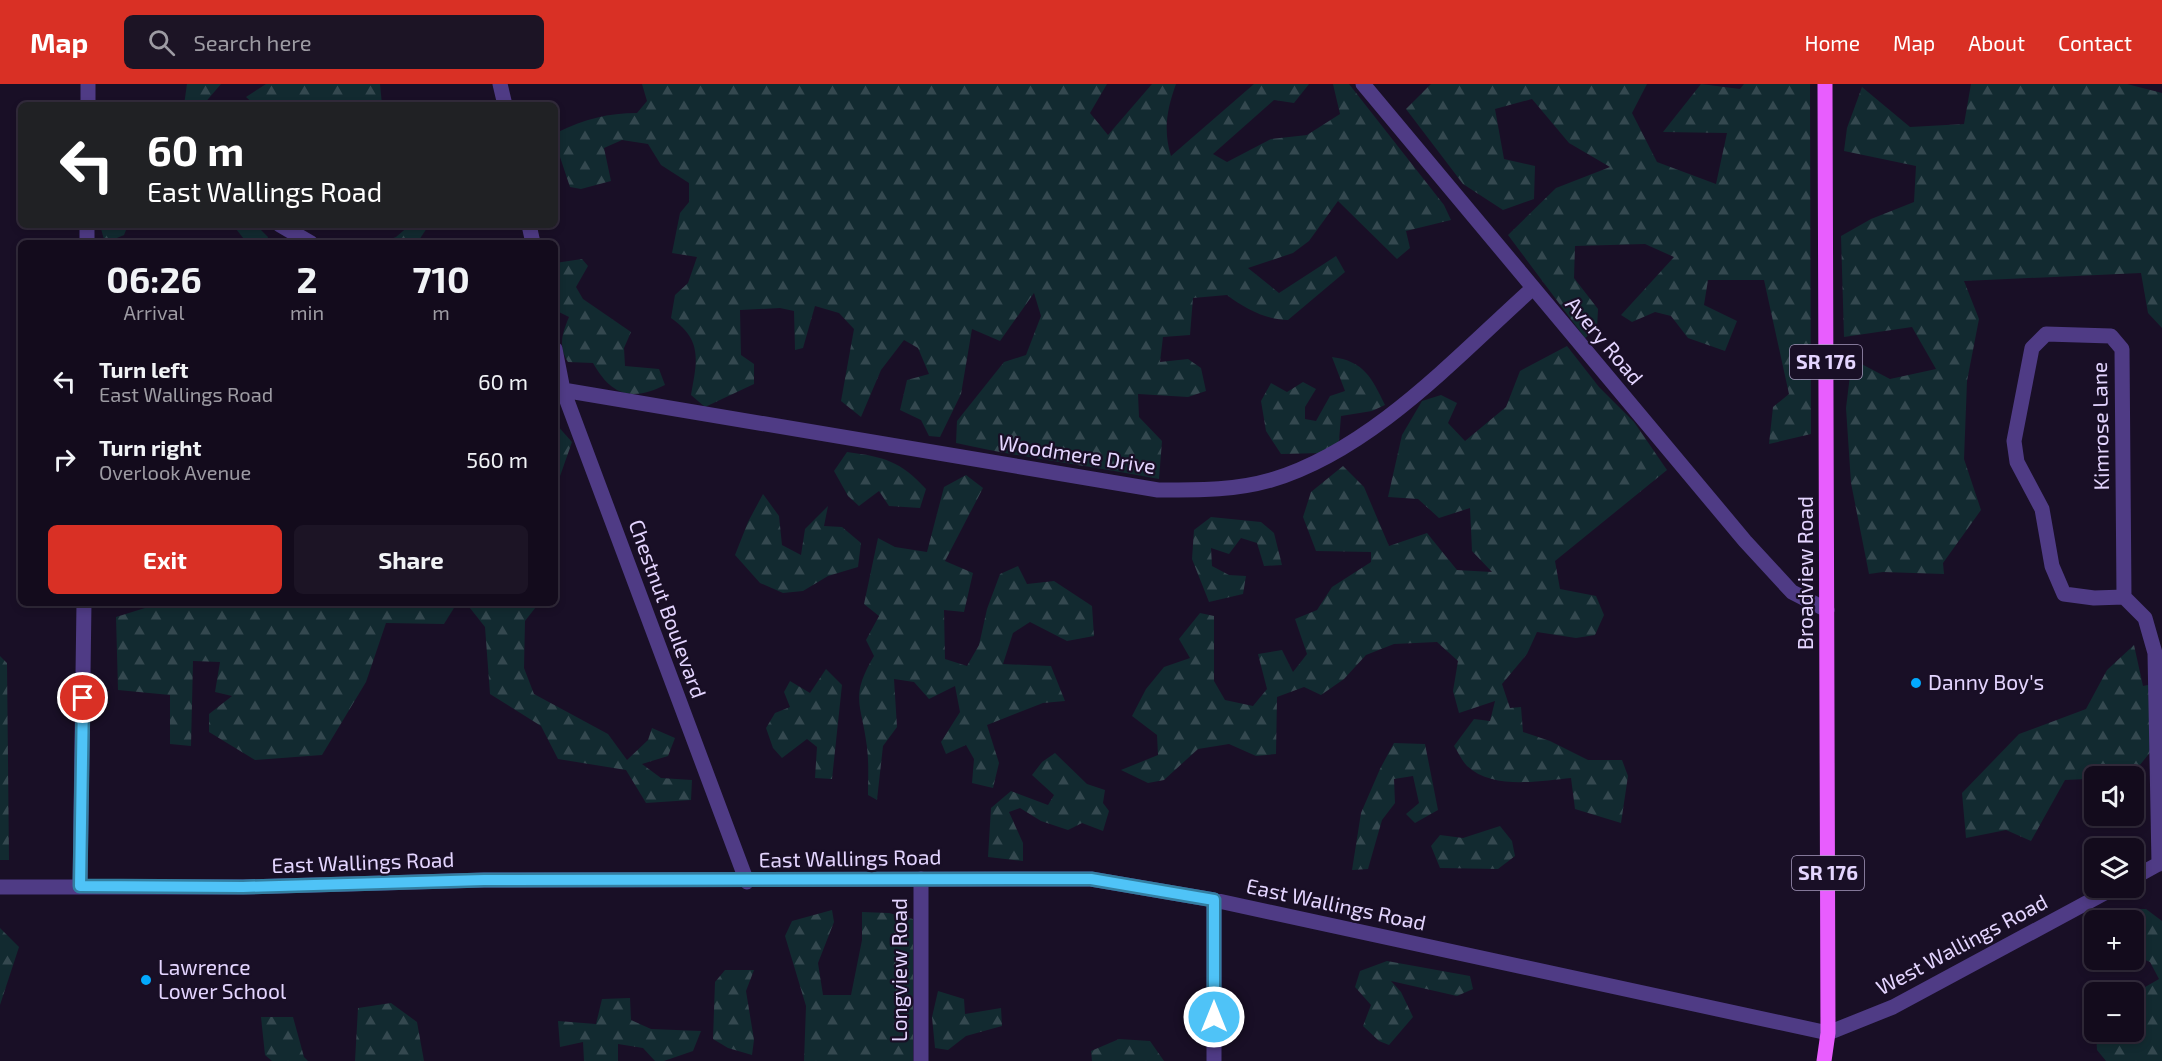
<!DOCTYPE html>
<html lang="en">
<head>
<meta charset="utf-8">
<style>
	body { margin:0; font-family:"Exo 2",sans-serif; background:#1c1425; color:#f1f3f6; height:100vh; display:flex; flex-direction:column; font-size:22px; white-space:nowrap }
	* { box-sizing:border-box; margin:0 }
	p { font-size:20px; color:#9d9ba3 }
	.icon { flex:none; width:33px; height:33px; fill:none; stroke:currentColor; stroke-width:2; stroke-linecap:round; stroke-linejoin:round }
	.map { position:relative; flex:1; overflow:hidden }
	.side { position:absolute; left:18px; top:156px; width:540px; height:366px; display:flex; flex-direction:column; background:#130b1c; border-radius:9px; box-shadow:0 3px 9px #0003,0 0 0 2px #322b3b }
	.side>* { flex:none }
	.hud { position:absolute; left:18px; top:18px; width:540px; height:126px; border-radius:9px; box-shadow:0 3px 9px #0003,0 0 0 2px #322b3b; background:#202124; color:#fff; overflow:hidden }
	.fabs { position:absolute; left:2084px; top:682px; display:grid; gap:12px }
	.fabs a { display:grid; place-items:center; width:60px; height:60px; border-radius:9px; background:#130b1c; box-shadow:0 3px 9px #0003,0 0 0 2px #322b3b; font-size:30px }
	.pin { position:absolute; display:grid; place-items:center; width:51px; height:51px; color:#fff; margin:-26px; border:3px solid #fff; border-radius:50%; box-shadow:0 2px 6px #0007 }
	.me { position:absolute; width:66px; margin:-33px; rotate:0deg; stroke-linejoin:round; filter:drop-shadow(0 0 4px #0008) }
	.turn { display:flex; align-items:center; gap:21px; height:126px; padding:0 30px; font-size:27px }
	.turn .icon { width:78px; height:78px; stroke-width:2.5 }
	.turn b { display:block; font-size:42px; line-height:51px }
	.eta { display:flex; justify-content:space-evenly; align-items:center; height:102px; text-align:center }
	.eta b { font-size:36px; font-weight:700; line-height:42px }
	.action { display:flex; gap:12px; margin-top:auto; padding:12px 30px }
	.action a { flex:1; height:69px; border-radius:9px; background:#d93025; color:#fff; font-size:24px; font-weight:700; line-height:69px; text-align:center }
	.action a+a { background:#1c1425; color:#f1f3f6 }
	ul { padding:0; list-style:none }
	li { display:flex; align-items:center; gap:18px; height:78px; padding:0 30px }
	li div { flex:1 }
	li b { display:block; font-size:22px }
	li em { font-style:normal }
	header { display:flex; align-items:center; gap:36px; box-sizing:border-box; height:84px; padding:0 30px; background:#d93025; color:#fff }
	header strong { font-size:28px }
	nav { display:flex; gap:33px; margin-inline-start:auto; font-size:21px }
	.search { width:420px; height:54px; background:#1c1425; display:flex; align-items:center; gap:15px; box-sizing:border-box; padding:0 21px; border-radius:9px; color:#9d9ba3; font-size:22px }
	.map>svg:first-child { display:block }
	.forest { fill:url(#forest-firs) }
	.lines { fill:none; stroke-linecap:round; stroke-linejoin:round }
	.minor { stroke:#4f3b85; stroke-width:15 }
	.major { stroke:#e85dfe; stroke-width:15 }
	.route-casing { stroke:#337fa1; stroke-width:15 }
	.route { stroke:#4fc3f7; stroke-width:10 }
	.poi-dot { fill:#03a9fd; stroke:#190f26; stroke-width:2 }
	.labels { text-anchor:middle; stroke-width:4.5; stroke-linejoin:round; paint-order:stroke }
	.shield { fill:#190f26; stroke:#a79abe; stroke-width:1.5 }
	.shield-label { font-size:20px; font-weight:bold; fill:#e4d5ff }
	.street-label { font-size:21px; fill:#e4d5ff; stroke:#190f26 }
	.poi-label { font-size:21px; fill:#e4d5ff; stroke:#190f26; text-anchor:start }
</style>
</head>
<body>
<header>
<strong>Map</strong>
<div class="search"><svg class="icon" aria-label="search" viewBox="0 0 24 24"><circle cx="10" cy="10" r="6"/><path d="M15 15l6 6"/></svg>Search here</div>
<nav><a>Home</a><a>Map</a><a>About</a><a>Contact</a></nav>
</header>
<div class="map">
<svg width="2162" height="977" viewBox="0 0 2162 977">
	<defs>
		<pattern id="forest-firs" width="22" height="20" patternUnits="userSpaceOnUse" patternTransform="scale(1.5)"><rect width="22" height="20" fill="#122a30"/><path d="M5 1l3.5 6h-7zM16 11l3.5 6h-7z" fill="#34484f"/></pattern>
	</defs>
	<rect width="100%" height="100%" fill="#190f26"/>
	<path class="forest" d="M187,0H221L203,21H184Z
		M266,0H380L382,21H255L246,13Z
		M642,0H1107L1090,29L1108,51L1152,0H1176C1167,25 1163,46 1171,72L1254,0H1309L1294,19L1274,16L1213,70L1227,78L1271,55L1307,51L1340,30L1333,0H1349L1444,121L1451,136L1406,147L1410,164L1397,175L1338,117L1309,157L1293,169L1248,184L1279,209L1336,172L1345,188L1288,236C1266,236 1244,224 1227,211L1193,214L1190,251L1163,253L1160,278L1188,275L1201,284L1206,307L1188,313L1138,310L1139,333L1162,357L1159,395C1091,382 1023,374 956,359L957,337L1004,278L1026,271L1041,232L1034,209L1000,257L972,245L961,310L940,353L929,352L921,336L900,326L907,296L929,290L918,264L904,256L881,286L861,333L841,317L854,245L839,229L815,222L803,264L795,266L794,227L780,224L740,226L741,271L754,280V300L705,323L691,311C697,277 703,256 671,234L675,211L688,199L697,173L672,169L680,129L689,118V99L661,81L648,60L622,56L604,64L611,97L581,105L570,103L556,61L558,48C585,35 608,29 637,29L647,17Z
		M1431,0H1647L1632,29L1657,78L1716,100L1727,49L1663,48L1701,0L1740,5L1744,0H1810L1811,350L1769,360L1773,323L1789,310L1764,196H1708L1704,221L1737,237L1725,267L1688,254L1671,232L1655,228L1632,238L1621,231L1674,173L1645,160L1575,162L1574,194L1598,225L1597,245L1585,254L1508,151L1556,104L1610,83L1569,59L1532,15L1495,25L1504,75L1535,82L1534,115L1503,126L1463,100L1406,25Z
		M1971,0H2127L2162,9V244L2148,229L2141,189L1964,197L1979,235L1967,297L1964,375L1981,426L1943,479L1944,490L1883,488L1869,490L1851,399L1846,324L1852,275L1890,295L1936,285L1912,243L1844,253L1841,152L1871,135L1914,118L1916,82L1844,67L1847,44L1862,3L1910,43L1964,40Z
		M100,141H128L124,151L105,159Z
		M233,141H256L268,153L266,159H247Z
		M410,141H429L417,159H380L396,153Z
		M582,175L588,182L576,203L583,215L631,248L624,264L625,282L659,285L665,301C631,318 611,311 593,279L568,278C558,262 562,250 569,233L555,226V179Z
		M1567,262L1599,303L1634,338L1667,386L1555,477L1560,505L1596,512L1604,531L1595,551L1576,554L1537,548L1527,570L1502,600L1510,624L1521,623L1523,648L1550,657L1588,676H1622L1628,692L1621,739L1575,725L1571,694C1539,697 1493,706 1467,682C1462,677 1458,668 1454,662L1474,635L1490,637L1495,617L1459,629L1453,607L1458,577L1437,558L1394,560L1366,571L1344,595L1321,611L1304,603L1277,613L1276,670L1256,672L1229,660L1198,665L1164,696L1148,699L1121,686L1158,671L1157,651L1132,632L1146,605L1164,583L1190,574L1179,555L1200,529L1214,532V597L1225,616L1253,622L1267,605L1258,570L1282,566L1293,588L1307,570L1295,535L1317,526L1332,503L1371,478V468L1316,467L1303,433L1311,408L1343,382L1364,403L1389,462L1427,449L1457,486L1492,488L1472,467L1470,424L1439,434L1418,415L1388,413L1402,351L1422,317L1441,311L1457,319L1448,339L1465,357L1506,323L1520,287Z
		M1332,273C1364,277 1372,294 1385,321L1372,327L1341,332L1339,357L1324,369L1281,370L1266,347L1261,317L1271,299L1287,308L1303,298L1316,305L1305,323V335L1316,337L1330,312L1345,307Z
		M555,339L572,358L559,395L555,399Z
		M847,368C885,373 900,377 926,405L920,424L889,422L879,407L859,422L848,412L834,387Z
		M966,391L983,404L945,477L973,489L964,528L944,526L945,575L967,582L979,561L987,525L1000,490L1018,482L1027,500L1054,497L1092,522L1094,552L1067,557L1030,538L1013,549L1003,580L1051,582L1065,617L1043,619L987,641L999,679L993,704L972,699L974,675L966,661L946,670L941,658L960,628L955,602L929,615L914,598L894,595L897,643L883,662L877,716L868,711C868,696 869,679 867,663C862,620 849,614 874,572L866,556L879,532L864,520L878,454L895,463L927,468L944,403Z
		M763,410L779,432L782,461L801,471L805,445L828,422L824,442L842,443L861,459L858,483L828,492L803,507L783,509L760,499L735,471L748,438Z
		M1211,433L1261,438L1274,449L1282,481L1264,482L1257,459L1241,454L1229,470L1211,464L1212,482L1229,491L1246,492L1243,510L1209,518L1192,475L1194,446Z
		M161,519H457L444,540L386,539L366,598L322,671L255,676L209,648V630L232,612L215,608L220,578L193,577L191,662L170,660V611L118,606L116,533Z
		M466,519H539L525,537L524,584L534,610L608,650L627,676L648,656L652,644L675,654L668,672L642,680L661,694L692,696L691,716L646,719L626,686L558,675L541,642L490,610L485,543Z
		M2134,561L2143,602L2162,598V654L2130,693L2065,696L2031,757L2006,746L1966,754L1962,709L2019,650L2086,625L2107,586Z
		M0,572L7,579L9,776H0Z
		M826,585L842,601L832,695L815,694L817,663L807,655L782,674L773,664L766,644L775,629L790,623L784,608L790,597L810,609Z
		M1394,659L1425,660L1438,726L1415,739L1406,730L1419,719L1413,692L1394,695L1395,719L1382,736L1368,785L1352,786L1361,729L1380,685Z
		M1055,669L1087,700L1105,706L1103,719L1109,727L1103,747L1082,739L1068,746L1041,737L1020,724L1009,728L1023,759V777L988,773L991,724L1011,707L1048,721L1054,711L1032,691L1042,678Z
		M1500,742L1512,757L1515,772L1498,785L1440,784L1431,762L1440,751L1463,754Z
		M2131,825H2146L2162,837V977H2106L2097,966L2096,948H2133V910L2159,895L2150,878L2133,871V837H2126Z
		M832,826L834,838L818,879L823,911H851L862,856V828L889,829L913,835V977H804L806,922L785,852L792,837Z
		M0,844L19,863L0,921Z
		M1387,877L1470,892L1473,905L1457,912L1391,897L1401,908L1413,933L1389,961L1379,957L1363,942L1371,921L1355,903L1360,887Z
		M725,886H754L746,907L754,956L752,971L728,964L713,955L715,898Z
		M938,907L964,915L965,930L1001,924L1002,942L966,952L948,966L935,964L932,933Z
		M630,914L631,936L651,945L701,947L693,967L664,977H655L643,964L618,960V977H584L583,958L560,963L558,937L596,940L602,915Z
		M391,919L417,938L424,977H355L358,924Z
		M261,933H293L304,973L308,977H272L265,971Z
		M1119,955L1150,957L1164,977H1092L1091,967Z"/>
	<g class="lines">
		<path class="minor" d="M500,0L505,21
			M1363,0L1745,457L1792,508L1827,526
			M88,21V0
			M280,141L311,159
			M529,141L533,159
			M87,159V141
			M555,265L563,306L747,798
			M555,301L563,306L1158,406C1196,406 1233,407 1271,396C1372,366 1456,273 1533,204
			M2124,513L2122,265L2111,252L2046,250L2032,264L2014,357L2017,378L2042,425L2052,482L2064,510L2094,514L2124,513L2145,534L2155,569L2159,780
			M2133,794L2162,778
			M921,795V977
			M80,802L84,519
			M0,803H243L484,796L1091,795L1214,816L1828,949L1893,923L2114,804
			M1214,816V977"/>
		<path class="major" d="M1824,977L1828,949L1825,0"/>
	</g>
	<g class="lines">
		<defs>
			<path id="route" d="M83,614L80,802L243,803L484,796L1091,795L1214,816V933"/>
		</defs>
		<use href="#route" class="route-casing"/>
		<use href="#route" class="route"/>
	</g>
	<g class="poi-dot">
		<circle cx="1916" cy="599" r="6"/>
		<circle cx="146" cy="896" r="6"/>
	</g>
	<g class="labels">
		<g class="shield">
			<rect x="1790" y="261" width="72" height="34" rx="4.5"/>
			<rect x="1792" y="772" width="72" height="34" rx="4.5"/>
		</g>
		<g class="shield-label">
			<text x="1826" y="285">SR 176</text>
			<text x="1828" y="796">SR 176</text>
		</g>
		<g class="street-label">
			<text transform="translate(1604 257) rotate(50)" y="7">Avery Road</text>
			<text transform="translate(2101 342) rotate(-91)" y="7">Kimrose Lane</text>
			<text transform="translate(1077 371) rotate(9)" y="7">Woodmere Drive</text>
			<text transform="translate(1806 489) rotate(-90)" y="7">Broadview Road</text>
			<text transform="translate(667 525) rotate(70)" y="7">Chestnut Boulevard</text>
			<text transform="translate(850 775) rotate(-1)" y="7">East Wallings Road</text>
			<text transform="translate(363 779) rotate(-2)" y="7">East Wallings Road</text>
			<text transform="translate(1336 821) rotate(12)" y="7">East Wallings Road</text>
			<text transform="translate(1962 861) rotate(-28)" y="7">West Wallings Road</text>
			<text transform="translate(900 886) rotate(-90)" y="7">Longview Road</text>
		</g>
		<g class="poi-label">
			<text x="1928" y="606">Danny Boy's</text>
			<text x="158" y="891">Lawrence<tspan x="158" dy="24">Lower School</tspan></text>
		</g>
	</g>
</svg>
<div class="fabs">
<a><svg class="icon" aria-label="sound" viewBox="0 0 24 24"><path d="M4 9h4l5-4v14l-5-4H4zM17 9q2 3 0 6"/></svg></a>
<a><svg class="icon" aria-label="layers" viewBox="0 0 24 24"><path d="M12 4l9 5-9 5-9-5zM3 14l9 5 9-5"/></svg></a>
<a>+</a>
<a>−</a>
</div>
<div class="pin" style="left:83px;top:614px;background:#d93025"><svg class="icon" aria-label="arrive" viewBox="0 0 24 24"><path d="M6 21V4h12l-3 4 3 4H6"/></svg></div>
<svg class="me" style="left:1214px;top:933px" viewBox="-20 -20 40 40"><circle r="17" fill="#4fc3f7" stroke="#fff" stroke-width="3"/><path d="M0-11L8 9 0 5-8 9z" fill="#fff"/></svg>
<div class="hud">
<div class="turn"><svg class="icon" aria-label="left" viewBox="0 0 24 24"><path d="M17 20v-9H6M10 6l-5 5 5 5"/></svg><div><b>60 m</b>East Wallings Road</div></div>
</div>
<section class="side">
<div class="eta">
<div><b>06:26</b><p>Arrival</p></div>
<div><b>2</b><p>min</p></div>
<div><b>710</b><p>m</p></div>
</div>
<ul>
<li><svg class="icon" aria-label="left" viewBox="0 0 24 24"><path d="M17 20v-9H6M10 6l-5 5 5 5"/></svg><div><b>Turn left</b><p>East Wallings Road</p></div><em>60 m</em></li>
<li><svg class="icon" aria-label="right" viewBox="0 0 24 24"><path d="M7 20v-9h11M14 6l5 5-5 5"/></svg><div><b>Turn right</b><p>Overlook Avenue</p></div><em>560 m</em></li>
</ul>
<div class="action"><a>Exit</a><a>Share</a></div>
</section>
</div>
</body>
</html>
